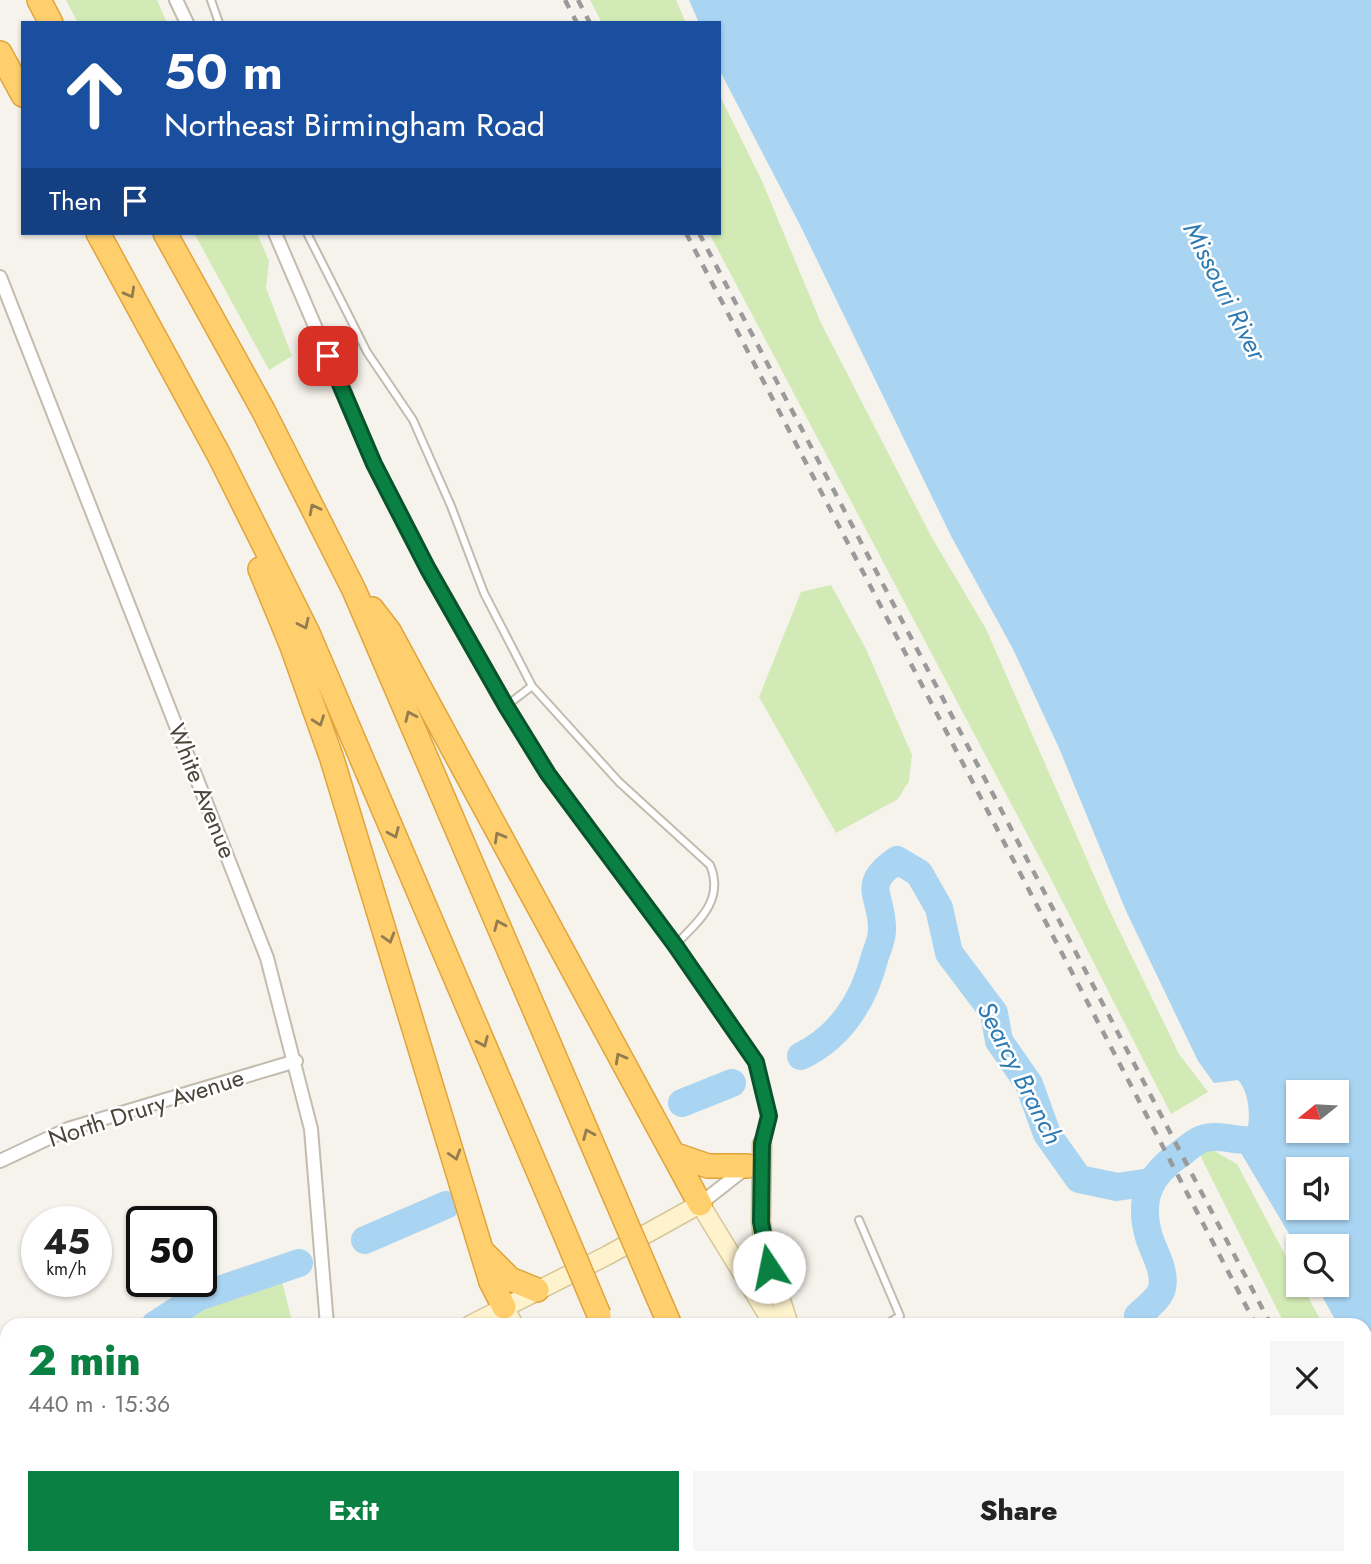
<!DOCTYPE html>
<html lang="en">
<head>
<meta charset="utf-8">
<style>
	body { margin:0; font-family:Jost,sans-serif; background:#f6f6f6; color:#222; height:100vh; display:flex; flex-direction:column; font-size:26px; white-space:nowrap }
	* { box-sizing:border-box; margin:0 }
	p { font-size:23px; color:#767676 }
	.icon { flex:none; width:38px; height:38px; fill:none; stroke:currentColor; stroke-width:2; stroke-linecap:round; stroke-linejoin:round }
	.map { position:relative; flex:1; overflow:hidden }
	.sheet { position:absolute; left:0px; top:1318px; width:1372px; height:247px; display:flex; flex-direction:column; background:#fff; border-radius:21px 21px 0 0; box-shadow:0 2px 5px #0004 }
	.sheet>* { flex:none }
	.banner { position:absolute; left:21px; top:21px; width:700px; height:214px; border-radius:0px; box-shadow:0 2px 5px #0004; background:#1a4fa0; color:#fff; overflow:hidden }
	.needle { width:46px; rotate:252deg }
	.tools { position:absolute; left:1286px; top:1080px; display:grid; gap:14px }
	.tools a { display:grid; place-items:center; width:63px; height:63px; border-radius:0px; background:#fff; box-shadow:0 2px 5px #0004; font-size:35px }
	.speed { position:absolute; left:21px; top:1206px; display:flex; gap:14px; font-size:35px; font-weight:700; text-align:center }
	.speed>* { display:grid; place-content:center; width:91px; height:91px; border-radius:50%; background:#fff; box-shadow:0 2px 5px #0004; line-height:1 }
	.speed small { font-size:18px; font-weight:400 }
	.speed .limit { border:4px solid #111; border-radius:10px; background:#fff; color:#111 }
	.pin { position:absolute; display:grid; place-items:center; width:60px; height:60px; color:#fff; margin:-30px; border-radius:14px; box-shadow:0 4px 10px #0006 }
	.me { position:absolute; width:77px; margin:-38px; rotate:349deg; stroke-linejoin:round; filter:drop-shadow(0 0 5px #0008) }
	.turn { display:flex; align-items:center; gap:24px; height:147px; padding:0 28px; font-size:32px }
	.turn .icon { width:91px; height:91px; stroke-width:2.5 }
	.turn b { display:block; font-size:49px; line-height:60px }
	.then { display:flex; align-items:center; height:66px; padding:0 28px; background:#0003; gap:14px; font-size:26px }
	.round { display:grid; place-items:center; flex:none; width:74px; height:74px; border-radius:0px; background:#f6f6f6 }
	.head { display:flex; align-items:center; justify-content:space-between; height:119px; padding:0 28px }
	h1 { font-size:42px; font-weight:800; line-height:52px; color:#0b8043 }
	.primary-button { display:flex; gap:14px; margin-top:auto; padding:14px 28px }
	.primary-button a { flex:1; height:80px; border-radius:0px; background:#0b8043; color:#fff; font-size:28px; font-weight:800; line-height:80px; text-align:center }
	.primary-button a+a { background:#f6f6f6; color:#222 }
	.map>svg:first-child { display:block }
	.green { fill:#d2eab5 }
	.water { fill:#a9d4f2; fill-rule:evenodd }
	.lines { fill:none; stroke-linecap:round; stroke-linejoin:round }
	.river { stroke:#a9d4f2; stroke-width:28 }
	.lane-casing { stroke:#c2bbae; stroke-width:10 }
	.street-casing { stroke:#c2bbae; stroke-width:16 }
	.secondary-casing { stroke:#d6c79b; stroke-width:21 }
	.highway-casing { stroke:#e0a43c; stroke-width:26 }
	.lane { stroke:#fff; stroke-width:6 }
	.street { stroke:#fff; stroke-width:12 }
	.secondary { stroke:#fff3cd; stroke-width:18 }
	.highway { stroke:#ffcf6e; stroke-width:23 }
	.rail { stroke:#9a9a9a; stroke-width:4.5; stroke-dasharray:9 9; stroke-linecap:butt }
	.highway-bridge-casing { stroke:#e0a43c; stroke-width:26; stroke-linecap:butt }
	.highway-bridge { stroke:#ffcf6e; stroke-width:23 }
	.oneway { stroke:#937c4e }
	.route-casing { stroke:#07532c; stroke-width:18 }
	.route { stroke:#0b8043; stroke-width:12 }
	.labels { text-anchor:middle; stroke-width:5; stroke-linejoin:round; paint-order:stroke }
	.street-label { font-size:24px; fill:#4b4439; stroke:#fff }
	.water-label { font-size:26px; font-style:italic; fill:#2e7ab2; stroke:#fff }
</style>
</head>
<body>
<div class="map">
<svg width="1371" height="1564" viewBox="0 0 1371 1564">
	<rect width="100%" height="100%" fill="#f6f3ec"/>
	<path class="green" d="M66,0H157L167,23H78Z
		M590,0H676L686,23H602Z
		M719,94L762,181L821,323L931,536L986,629L1107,905L1179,1054L1208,1092L1171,1114L1052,881L709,233H719Z
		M194,233H257L269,261L266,288L292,356L269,370Z
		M831,585L866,649L912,755L909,781L898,799L836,833L759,697L801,592Z
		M1209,1148L1237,1164L1298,1279V1284L1302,1285L1323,1325H1285L1199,1153Z
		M279,1270L293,1325H155L198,1297Z
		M1365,1402L1371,1413V1493L1365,1481Z
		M7,1422V1558H357L343,1564H0V1423Z"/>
	<path class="water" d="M689,0H1371V1383L1365,1372V1325H1338L1316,1285L1337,1284V1246H1298V1249L1238,1148V1137L1247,1131C1251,1116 1249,1092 1238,1080L1214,1083L1198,1061L1126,911L1059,748L1013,649L951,536L801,227L721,73L719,23H699ZM1298,1092H1337V1130H1298ZM1298,1169H1337V1208H1298Z"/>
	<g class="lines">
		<path class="river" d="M801,1056C842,1036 864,1000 875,956C878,948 882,939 882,930C883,895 859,886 897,860L919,873L939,908L949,953L994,1013L999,1041L1029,1084L1047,1134L1079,1179L1117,1187L1150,1182
			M682,1103L732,1083
			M365,1240L446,1205
			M155,1325L198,1297L299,1263
			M1141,1325L1138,1316C1146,1308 1160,1298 1162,1288C1166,1271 1154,1253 1149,1237C1138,1199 1149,1175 1180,1154C1187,1149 1194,1142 1202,1139C1218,1133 1237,1142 1255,1140L1267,1124
			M0,1423L7,1422
			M1324,1558L1327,1564"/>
		<defs>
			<path id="lane" d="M211,0L219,23
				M307,233L367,352L413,420L451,506L484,593L532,686L619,782L710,865C725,900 698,922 675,945
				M506,706L532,686
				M859,1220L900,1316L885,1325
				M1010,1558L1012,1564"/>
			<path id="street" d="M176,0L187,23
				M275,233L374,464L427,569L506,706L548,773L675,945L756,1062L769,1116L760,1150
				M0,277L267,958L311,1129L327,1325
				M0,1161L68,1129L296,1061
				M700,1204L747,1167"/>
			<path id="secondary" d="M762,1144L761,1221L764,1248L789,1325
				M504,1307L514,1325
				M470,1325L608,1255L700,1204L774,1325
				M0,1554L7,1551
				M637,1558L640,1564
				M899,1558L902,1564"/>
			<path id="highway" d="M39,0L51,23
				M0,53L23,95
				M98,233L219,455L308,633L559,1220
				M165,233L263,410L354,590L615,1197
				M260,569L291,644L332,759L491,1282L504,1307
				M372,609L389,631L700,1204
				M676,1155L708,1166H747
				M485,1254L510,1279L537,1290
				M654,1288L670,1325
				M703,1558L706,1564
				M769,1558L772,1564"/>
		</defs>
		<use href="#lane" class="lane-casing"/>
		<use href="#street" class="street-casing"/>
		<use href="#secondary" class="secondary-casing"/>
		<use href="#highway" class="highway-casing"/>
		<use href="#lane" class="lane"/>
		<use href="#street" class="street"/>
		<use href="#secondary" class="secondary"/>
		<use href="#highway" class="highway"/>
		<path class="rail" d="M565,0L577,23
			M578,0L590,23
			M686,233L1256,1325
			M699,233L1271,1325
			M1365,1504L1371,1516
			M1365,1536L1371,1548"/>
		<defs>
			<path id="highway-bridge" d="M615,1197L654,1288
				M559,1220L599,1315"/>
		</defs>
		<use href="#highway-bridge" class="highway-bridge-casing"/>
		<use href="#highway-bridge" class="highway-bridge"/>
	</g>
	<defs><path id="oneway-chevron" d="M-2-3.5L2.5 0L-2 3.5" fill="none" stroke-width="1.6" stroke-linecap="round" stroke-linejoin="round" transform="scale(1.75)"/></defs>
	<g class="oneway">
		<use href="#oneway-chevron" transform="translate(130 293) rotate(61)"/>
		<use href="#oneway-chevron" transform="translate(314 509) rotate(-117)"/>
		<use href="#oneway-chevron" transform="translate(304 624) rotate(65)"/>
		<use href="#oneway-chevron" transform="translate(410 716) rotate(-114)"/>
		<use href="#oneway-chevron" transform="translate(319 721) rotate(70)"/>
		<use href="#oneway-chevron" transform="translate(394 833) rotate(67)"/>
		<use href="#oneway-chevron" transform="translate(499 837) rotate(-119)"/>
		<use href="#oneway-chevron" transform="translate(499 925) rotate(-113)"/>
		<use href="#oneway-chevron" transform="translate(389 938) rotate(73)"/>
		<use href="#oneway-chevron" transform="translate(483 1042) rotate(67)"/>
		<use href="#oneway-chevron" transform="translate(620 1058) rotate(-119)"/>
		<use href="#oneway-chevron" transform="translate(588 1134) rotate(-113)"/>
		<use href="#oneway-chevron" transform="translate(455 1155) rotate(73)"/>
	</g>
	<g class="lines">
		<defs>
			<path id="route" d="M328,356L374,464L428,569L506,706L548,774L675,945L756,1062L769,1116L762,1144L761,1222L769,1267"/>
		</defs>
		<use href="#route" class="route-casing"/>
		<use href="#route" class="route"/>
	</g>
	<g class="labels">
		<g class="street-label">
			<text transform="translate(202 791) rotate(68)" y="8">White Avenue</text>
			<text transform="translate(146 1108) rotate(-18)" y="8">North Drury Avenue</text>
		</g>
		<g class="water-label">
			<text transform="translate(1225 291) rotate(63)" y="9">Missouri River</text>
			<text transform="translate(1020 1073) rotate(63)" y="9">Searcy Branch</text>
		</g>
	</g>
</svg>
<div class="tools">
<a><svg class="needle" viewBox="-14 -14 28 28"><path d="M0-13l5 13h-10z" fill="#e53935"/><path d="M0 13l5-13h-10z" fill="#767676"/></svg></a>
<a><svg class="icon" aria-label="sound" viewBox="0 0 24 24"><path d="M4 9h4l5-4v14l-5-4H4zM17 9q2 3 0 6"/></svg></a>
<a><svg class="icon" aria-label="search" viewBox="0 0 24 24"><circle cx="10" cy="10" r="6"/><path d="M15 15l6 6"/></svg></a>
</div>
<div class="speed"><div>45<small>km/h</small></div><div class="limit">50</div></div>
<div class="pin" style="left:328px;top:356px;background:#d93025"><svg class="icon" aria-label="arrive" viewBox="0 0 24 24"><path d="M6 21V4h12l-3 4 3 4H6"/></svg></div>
<svg class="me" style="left:769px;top:1267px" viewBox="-20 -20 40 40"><circle r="19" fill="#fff"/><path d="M0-13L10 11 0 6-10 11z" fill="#0b8043"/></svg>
<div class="banner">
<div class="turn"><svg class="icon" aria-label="ahead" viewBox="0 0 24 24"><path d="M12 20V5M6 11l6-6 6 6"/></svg><div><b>50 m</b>Northeast Birmingham Road</div></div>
<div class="then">Then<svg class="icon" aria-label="arrive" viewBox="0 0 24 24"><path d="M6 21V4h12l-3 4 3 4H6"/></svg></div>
</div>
<section class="sheet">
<div class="head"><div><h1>2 min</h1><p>440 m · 15:36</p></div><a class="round"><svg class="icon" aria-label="close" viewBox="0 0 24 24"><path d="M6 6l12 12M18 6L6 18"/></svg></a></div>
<div class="primary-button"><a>Exit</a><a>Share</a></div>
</section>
</div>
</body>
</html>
